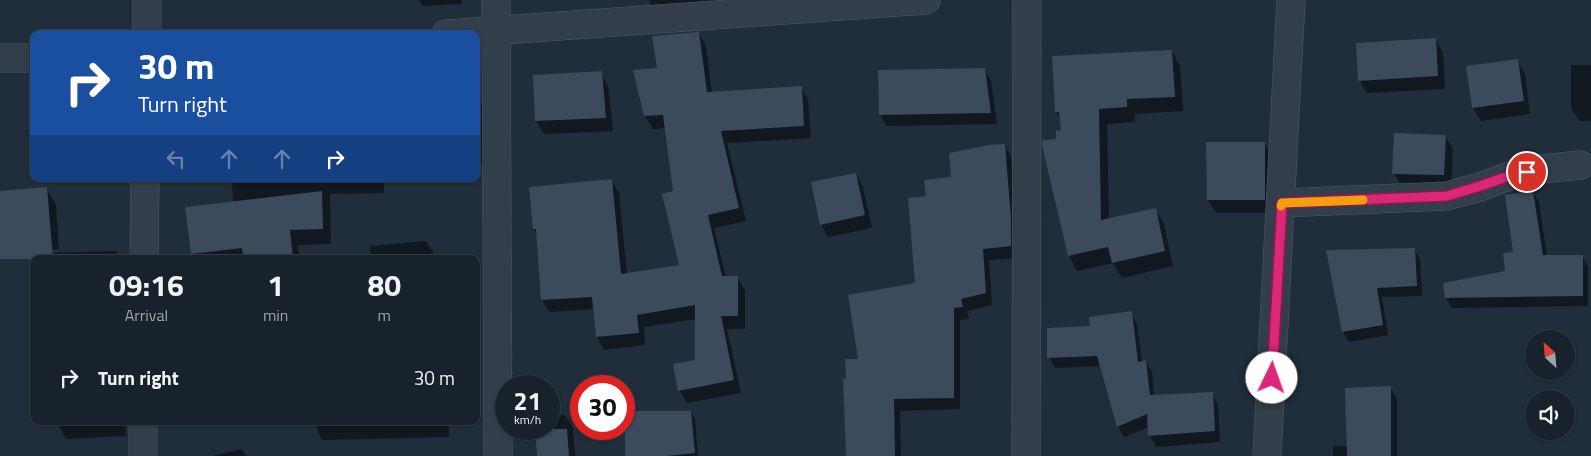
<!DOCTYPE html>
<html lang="en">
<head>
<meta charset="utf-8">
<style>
	body { margin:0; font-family:"Titillium Web",sans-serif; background:#212a34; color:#f1f3f6; height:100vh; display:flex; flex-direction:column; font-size:19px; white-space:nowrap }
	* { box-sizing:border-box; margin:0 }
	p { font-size:16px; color:#9fa4a9 }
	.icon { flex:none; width:28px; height:28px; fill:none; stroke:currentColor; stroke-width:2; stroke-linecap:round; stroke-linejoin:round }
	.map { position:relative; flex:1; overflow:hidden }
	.drawer { position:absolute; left:30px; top:255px; width:450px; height:170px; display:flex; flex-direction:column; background:#18222c; border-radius:10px; box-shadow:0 1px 4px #0004,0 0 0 1px #363f48 }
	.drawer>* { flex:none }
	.top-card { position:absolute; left:30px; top:30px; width:450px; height:152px; border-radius:10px; box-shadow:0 1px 4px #0004,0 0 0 1px #363f48; background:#1a4fa0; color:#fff; overflow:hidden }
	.needle { width:32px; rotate:334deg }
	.tools { position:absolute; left:1525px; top:330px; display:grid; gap:10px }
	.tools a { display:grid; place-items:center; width:50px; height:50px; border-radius:50%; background:#18222c; box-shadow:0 1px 4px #0004,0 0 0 1px #363f48; font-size:25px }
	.speed { position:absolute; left:495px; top:375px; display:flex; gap:10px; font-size:25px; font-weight:700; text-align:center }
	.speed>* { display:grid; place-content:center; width:65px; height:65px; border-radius:50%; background:#18222c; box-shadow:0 1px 4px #0004,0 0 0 1px #363f48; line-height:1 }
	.speed small { font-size:12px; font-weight:400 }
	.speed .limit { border:8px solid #d22; background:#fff; color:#111 }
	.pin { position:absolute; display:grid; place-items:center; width:42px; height:42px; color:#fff; margin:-21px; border:2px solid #fff; border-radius:50%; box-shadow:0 1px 5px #0007 }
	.me { position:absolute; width:55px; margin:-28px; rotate:3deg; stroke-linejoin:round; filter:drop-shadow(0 0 4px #0008) }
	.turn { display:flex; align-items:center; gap:18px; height:105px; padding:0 25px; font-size:22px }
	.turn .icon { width:65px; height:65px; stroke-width:2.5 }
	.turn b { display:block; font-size:35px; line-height:42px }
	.lanes { display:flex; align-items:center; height:48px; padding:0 25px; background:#0003; justify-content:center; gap:25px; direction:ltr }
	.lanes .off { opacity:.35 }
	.eta { display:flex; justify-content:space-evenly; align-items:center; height:85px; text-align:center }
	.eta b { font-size:30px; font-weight:700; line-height:35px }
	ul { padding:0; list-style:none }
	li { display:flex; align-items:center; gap:15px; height:75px; padding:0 25px }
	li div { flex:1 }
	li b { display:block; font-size:19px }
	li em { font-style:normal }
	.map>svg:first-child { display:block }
	.shadow { fill:#0007 }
	.building { fill:#3b4b5b }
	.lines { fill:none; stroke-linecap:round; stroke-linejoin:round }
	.minor-casing { stroke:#515c68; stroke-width:29 }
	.minor { stroke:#333e4b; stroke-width:28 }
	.route-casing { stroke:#8e194d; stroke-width:12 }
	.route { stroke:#db2777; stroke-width:9 }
	.slow { stroke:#f59e0b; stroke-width:9 }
</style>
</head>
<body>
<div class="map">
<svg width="1591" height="456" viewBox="0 0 1591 456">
	<rect width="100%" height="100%" fill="#202d3b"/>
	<path class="shadow" d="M419,0H462V4L423,6Z
		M649,0H744L653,11Z
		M699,33L706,46L712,93L801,87L808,100L811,138L727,143L746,221L714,228L726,277H737L745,290V329H727L741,393L687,403L679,390L697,361V319L644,327L645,345L604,350L597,337L594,309L550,312L542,300L538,236L534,229L611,180L619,193L627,274L681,266L674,192L666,128L653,129L645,116L658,70Z
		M1436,40L1443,53L1445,89L1367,93L1359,80Z
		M1172,51L1180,66L1183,111L1135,114V122L1107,124L1109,220L1155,209L1164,224L1173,266L1122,278L1113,263L1077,271L1069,256L1058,140L1063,131L1062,121L1056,112Z
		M1517,60L1525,74L1530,114L1481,121L1473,108Z
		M1571,65H1591V121H1579L1571,108Z
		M984,69L991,81L997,124L886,126L880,114Z
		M601,73L608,86L613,131L544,134L536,121Z
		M476,94L484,108L485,164L476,165Z
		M1445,136L1453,149L1451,188L1401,186L1394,173Z
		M1264,143L1272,156V213H1216L1208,200Z
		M1005,145L1011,157L1017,232V258L989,260L992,305L967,311L969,319L960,320V409L900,411L901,456H847V379L859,360L916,284L928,198L953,178Z
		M856,174L863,187L872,228L828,237L821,224Z
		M231,179H384V193L330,194L331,244L298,245L300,259H195L192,254L186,208L234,203Z
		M46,188L56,205L59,249L41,251V253L116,251L121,259H34V272L30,252L0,242V192Z
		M1533,192L1539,202L1547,256H1582L1588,266V306L1452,308L1446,298L1506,272L1515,254Z
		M426,241L434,254V259H371L370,246Z
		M1414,249L1420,259L1422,296L1382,297L1388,335L1349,342L1343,332L1327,251Z
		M1131,313L1137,324L1142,362L1145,361L1152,372L1154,396L1212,394L1218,405L1220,442L1156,447L1150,436L1149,427L1124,437L1118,426L1102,366L1055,368L1049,357L1091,328Z
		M1390,387L1397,399V456H1333V446H1348Z
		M691,412L695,419L698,456H626Z
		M565,415L573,428L575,456H538L536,429H549V417Z
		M59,421H125L126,436L66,439L59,426Z
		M317,421H449V437L322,440L318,433Z
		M242,449L246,456H213Z"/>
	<path class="building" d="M699,32L707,92L802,86L804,126L721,131L739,208L708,215L722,276H738V316H721L734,380L678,391L673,364L695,360V305L637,315L639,333L596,337L592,297L541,300L536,229H533L529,187L612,179L621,274L679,265L662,194L673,191L663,115L644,116L633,70L657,68L652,36Z
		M1436,38L1438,76L1358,81L1356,43Z
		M1172,50L1175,97L1127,99V107L1099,109L1101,220L1156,208L1165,251L1112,263L1108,247L1068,256L1042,145V140L1056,139V131L1061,130L1059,112H1055L1052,56Z
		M1518,59L1524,101L1472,108L1466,66Z
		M985,68L991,113L879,115L878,70Z
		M602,71L606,118L535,121L533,75Z
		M1394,133L1446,135L1444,175L1392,174Z
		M1206,142H1265V200H1207Z
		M1005,144L1011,219V246L983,249L986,293L961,299L963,307L954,308V398L894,399L895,456H846L843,379L846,378L845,359H858L848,295L915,283L908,198L926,196L924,180L951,177L949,153L989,145Z
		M856,173L865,215L820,225L811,182Z
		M47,187L53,259H0V191Z
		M322,191L323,229L290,230L293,259H243L242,248L191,254L185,207Z
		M1533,191L1543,255H1583V296L1445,298L1443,283L1505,271L1503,253L1513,252L1505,195Z
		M1415,248L1417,286L1377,288L1383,325L1342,332L1326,250Z
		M1132,311L1138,362L1146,360L1150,395L1213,392L1215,431L1148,436L1147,414L1117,427L1097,356L1047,358V328L1090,326L1089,317Z
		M1391,386V456H1347L1345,388Z
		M625,411H691L695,453L667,456H625Z
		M535,429H567L569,456H537Z"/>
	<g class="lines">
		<defs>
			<path id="minor" d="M496,0L498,456
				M147,34V0
				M446,34L926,0
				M0,58H34
				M1282,203L1447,196L1480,187L1512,175L1541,169L1580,165
				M144,259L145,179
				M143,456V421
				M1026,456L1027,0
				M1267,456L1291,0"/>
		</defs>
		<use href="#minor" class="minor-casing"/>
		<use href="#minor" class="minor"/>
	</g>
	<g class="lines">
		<defs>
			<path id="route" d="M1272,378L1282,203L1447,196L1480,186L1512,175L1527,172"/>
		</defs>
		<use href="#route" class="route-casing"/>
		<use href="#route" class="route"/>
		<path class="slow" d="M1281,206L1282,203L1363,200"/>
	</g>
</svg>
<div class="tools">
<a><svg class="needle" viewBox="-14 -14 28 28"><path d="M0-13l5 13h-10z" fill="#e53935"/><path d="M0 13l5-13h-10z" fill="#9fa4a9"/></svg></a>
<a><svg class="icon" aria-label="sound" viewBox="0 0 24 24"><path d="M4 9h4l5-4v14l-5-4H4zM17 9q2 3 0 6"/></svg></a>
</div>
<div class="speed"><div>21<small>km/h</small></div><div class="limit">30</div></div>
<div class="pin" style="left:1527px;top:172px;background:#d93025"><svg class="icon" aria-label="arrive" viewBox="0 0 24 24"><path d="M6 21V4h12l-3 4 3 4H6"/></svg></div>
<svg class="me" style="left:1272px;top:378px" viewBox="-20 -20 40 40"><circle r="19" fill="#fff"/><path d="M0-13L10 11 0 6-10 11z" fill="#db2777"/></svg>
<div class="top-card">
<div class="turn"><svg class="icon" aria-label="right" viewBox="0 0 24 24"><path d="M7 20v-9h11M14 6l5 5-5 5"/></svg><div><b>30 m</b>Turn right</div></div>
<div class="lanes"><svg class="icon off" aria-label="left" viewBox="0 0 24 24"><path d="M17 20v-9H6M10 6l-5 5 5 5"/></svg><svg class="icon off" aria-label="ahead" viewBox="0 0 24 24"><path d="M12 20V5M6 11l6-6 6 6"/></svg><svg class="icon off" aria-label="ahead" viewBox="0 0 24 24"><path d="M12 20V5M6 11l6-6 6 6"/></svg><svg class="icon" aria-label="right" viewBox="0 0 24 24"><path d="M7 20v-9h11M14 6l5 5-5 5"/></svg></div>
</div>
<section class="drawer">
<div class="eta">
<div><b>09:16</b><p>Arrival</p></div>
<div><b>1</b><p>min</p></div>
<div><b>80</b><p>m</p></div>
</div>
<ul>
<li><svg class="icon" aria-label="right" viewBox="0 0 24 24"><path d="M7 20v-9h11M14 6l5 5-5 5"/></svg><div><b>Turn right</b></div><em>30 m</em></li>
</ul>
</section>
</div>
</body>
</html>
